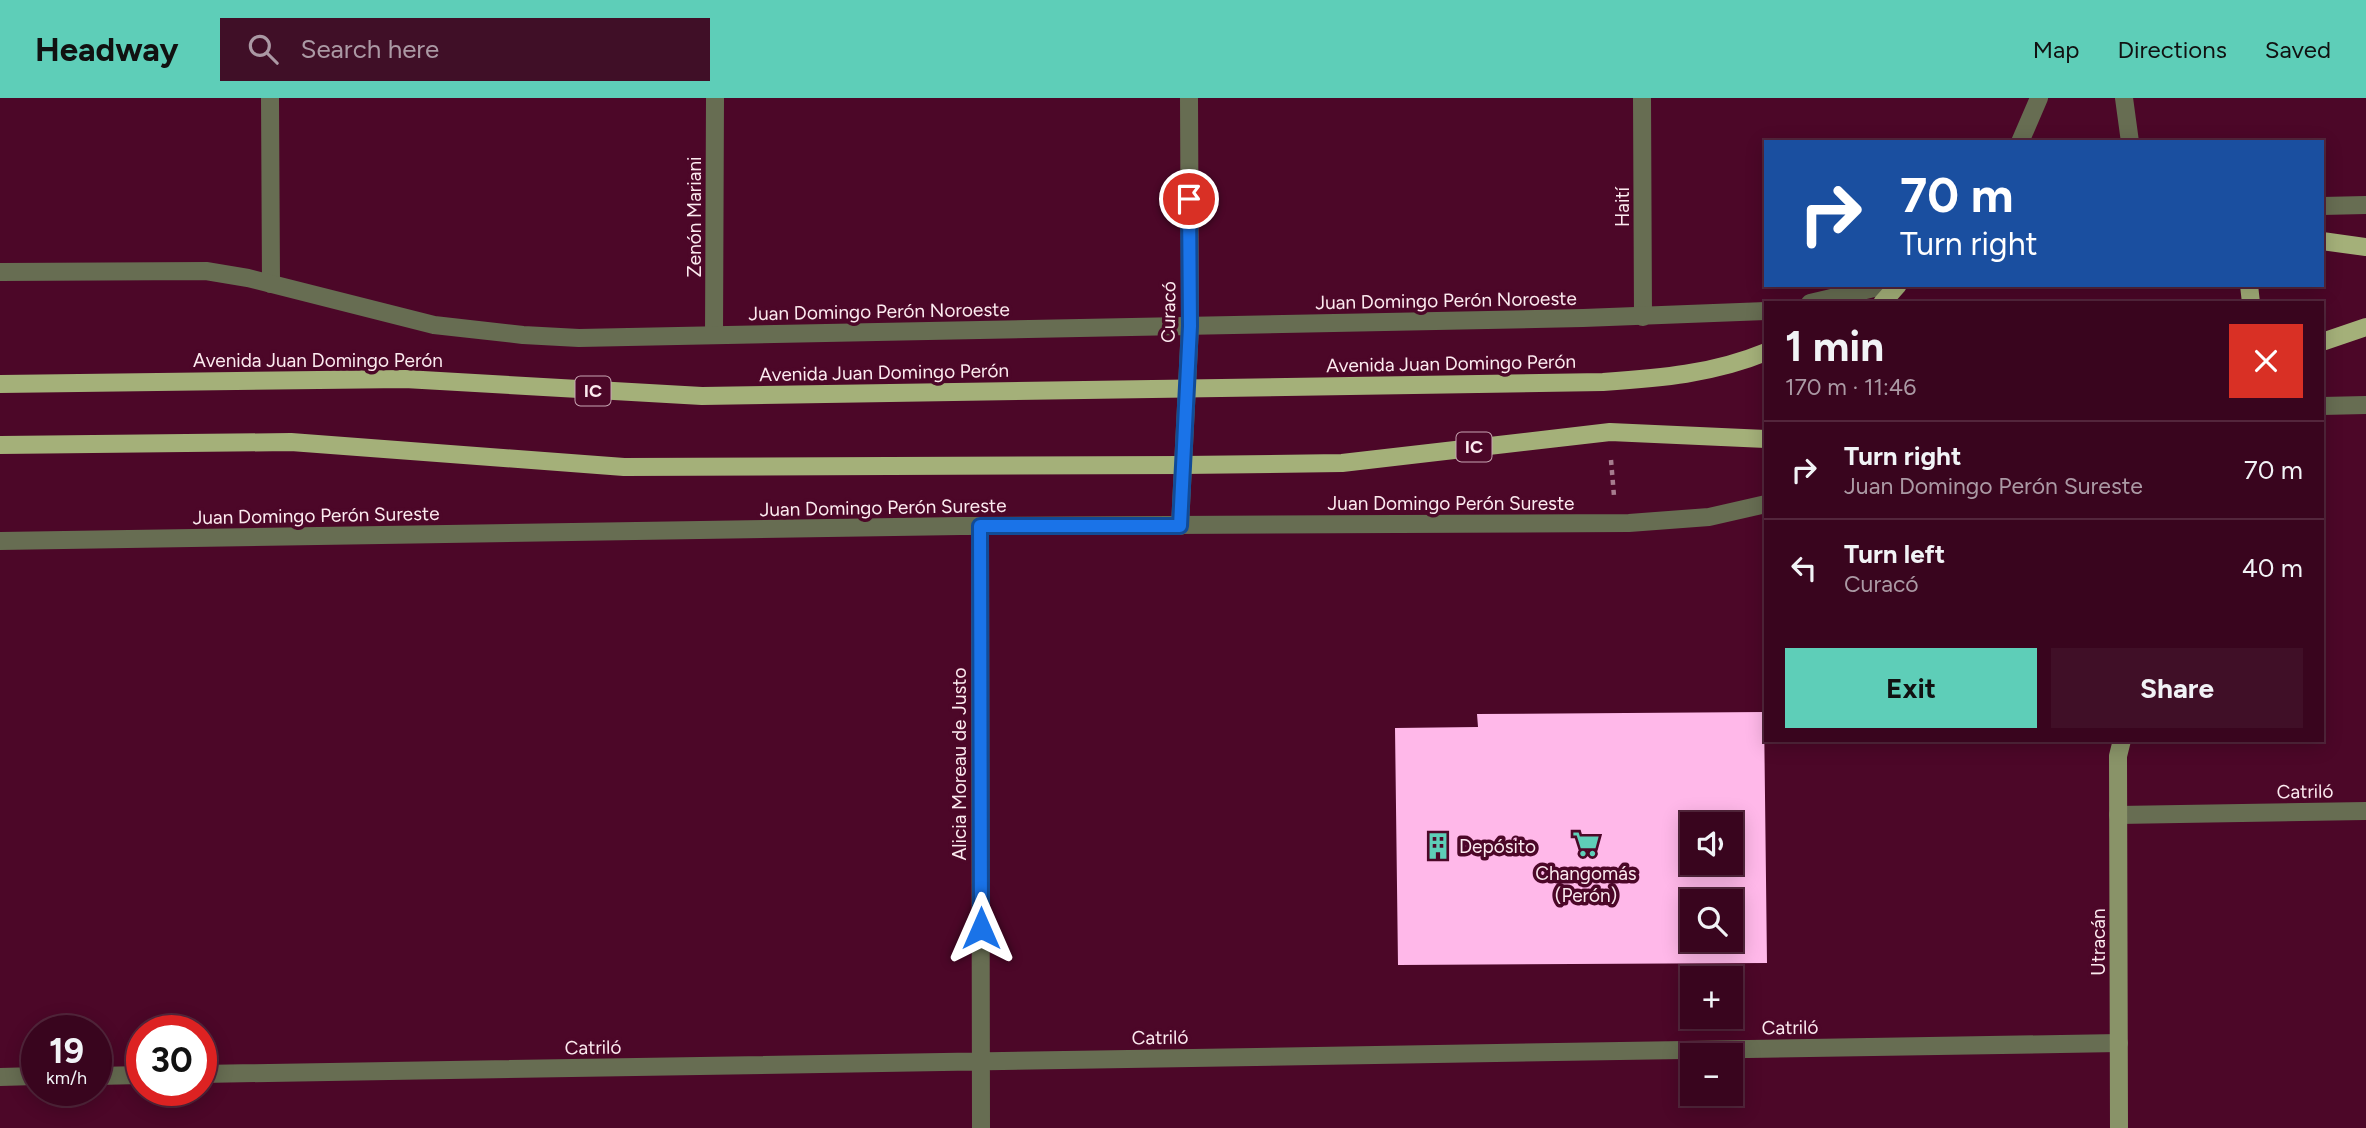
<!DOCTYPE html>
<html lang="en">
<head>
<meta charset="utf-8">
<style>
	body { margin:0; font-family:Figtree,sans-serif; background:#400f27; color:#f1f3f6; height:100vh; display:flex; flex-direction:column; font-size:26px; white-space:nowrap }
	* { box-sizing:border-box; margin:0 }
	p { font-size:23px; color:#ab99a4 }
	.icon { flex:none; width:38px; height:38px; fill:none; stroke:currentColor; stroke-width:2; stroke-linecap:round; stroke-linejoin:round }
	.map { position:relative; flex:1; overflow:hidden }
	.panel { position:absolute; left:1764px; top:203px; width:560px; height:441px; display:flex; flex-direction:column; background:#39051e; border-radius:0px; box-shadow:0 4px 18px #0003,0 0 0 2px #53263c }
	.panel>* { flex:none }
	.hud { position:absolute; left:1764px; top:42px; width:560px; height:147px; border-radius:0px; box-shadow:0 4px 18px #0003,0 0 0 2px #53263c; background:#1a4fa0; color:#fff; overflow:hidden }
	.controls { position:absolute; left:1680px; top:714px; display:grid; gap:14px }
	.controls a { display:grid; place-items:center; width:63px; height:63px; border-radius:0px; background:#39051e; box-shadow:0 4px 18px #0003,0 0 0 2px #53263c; font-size:35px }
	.speed { position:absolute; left:21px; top:917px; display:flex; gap:14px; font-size:35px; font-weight:700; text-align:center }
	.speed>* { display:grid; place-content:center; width:91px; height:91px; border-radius:50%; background:#39051e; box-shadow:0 4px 18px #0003,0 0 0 2px #53263c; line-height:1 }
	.speed small { font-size:18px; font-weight:400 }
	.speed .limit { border:10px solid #d22; background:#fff; color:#111 }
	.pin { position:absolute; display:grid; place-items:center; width:60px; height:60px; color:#fff; margin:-30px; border:4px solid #fff; border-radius:50%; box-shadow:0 2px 7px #0007 }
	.me { position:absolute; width:77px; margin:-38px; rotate:0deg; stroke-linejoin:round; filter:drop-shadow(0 0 5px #0008) }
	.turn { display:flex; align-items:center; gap:24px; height:147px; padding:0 21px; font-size:32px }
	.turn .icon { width:91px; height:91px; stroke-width:2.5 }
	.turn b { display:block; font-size:49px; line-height:60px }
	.round { display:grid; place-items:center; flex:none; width:74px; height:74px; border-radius:0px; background:#400f27 }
	.overview { display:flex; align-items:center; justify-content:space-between; height:119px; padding:0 21px }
	h1 { font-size:42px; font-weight:700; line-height:52px }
	.button { display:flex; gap:14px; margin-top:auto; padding:14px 21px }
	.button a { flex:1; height:80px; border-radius:0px; background:#5eceb8; color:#111; font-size:28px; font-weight:700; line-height:80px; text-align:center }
	.button a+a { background:#400f27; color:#f1f3f6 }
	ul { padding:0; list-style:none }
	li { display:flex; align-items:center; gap:21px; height:98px; padding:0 21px; border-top:2px solid #53263c }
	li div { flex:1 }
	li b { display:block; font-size:26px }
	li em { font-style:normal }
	header { display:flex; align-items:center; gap:42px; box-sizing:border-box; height:98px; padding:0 35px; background:#5eceb8; color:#111 }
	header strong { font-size:33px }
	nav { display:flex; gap:38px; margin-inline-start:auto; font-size:24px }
	.search { width:490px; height:63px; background:#400f27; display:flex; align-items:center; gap:18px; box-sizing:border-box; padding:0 24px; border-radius:0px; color:#ab99a4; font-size:26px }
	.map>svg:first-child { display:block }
	.building { fill:#ffb8e9; fill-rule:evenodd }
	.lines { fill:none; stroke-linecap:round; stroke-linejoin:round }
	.path { stroke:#a67c8e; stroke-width:4.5; stroke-dasharray:5 5; stroke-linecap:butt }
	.minor { stroke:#676d52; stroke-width:18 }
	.tertiary { stroke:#676d52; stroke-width:18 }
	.secondary { stroke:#899368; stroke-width:18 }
	.primary { stroke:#a4b079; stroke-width:18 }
	.route-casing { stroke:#114b97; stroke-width:18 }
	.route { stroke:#1a73e8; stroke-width:12 }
	.labels { text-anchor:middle; stroke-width:7; stroke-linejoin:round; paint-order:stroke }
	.shield { fill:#4c0728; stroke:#c7a6b3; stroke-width:2 }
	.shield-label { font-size:18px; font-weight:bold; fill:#fceaef }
	.street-label { font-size:19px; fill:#fceaef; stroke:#4c0728 }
	.poi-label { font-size:19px; fill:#fceaef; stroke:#4c0728; text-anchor:start }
</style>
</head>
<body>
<header>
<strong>Headway</strong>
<div class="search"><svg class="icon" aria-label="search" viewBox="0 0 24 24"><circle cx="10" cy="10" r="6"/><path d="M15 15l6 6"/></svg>Search here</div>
<nav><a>Map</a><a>Directions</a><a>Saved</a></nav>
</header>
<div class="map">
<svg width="2366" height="1030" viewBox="0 0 2366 1030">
	<rect width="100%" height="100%" fill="#4c0728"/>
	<path class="building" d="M1764,614L1767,865L1398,867L1395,630L1478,629L1477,616ZM1692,726H1731V765H1692ZM1692,803H1731V842H1692Z"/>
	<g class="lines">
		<path class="path" d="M1611,362L1614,398"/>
		<path class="minor" d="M270,0L271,186
			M1189,0L1190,228
			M1642,0L1643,219
			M2322,108L2366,107
			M714,237L715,0
			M980,428L981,1030
			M2118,717L2366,713
			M201,976L2119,945
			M96,978L142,977
			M0,979L37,978"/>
		<path class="tertiary" d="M2124,0L2130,44
			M2020,44L2039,0
			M0,174L206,173L248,180L434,227L523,237L579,240L1583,220L1766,213
			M1810,205L1887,187
			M2322,308L2366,307
			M1180,428L1190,228
			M0,443L961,428L1629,425L1709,419L1766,406"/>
		<path class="secondary" d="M2119,1030L2118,658L2122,642"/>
		<path class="primary" d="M2322,143L2366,149
			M2249,187L2251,205
			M1882,205L1898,187
			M2322,244L2366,229
			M0,286L405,281L702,298L1603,284C1660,280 1713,276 1766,254
			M0,347L291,344L624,369L1183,367L1342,365L1610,334L1766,341"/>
	</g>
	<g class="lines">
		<defs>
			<path id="route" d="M981,830L980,428H1180L1190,228L1189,101"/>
		</defs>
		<use href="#route" class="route-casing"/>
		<use href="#route" class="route"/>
	</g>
	<defs>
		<symbol id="supermarket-bare" viewBox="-9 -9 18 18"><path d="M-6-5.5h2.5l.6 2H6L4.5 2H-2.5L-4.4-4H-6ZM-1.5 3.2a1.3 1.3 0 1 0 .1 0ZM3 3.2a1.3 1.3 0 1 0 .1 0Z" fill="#5eceb8" stroke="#4c0728" stroke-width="2.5" paint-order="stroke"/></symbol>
		<symbol id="building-bare" viewBox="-9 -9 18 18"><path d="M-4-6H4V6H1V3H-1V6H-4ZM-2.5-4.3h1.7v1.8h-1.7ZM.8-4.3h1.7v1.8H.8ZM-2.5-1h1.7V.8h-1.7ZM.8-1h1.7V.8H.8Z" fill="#5eceb8" stroke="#4c0728" stroke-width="2.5" paint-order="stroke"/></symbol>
	</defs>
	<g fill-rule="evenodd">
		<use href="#supermarket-bare" x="1567" y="727" width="38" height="38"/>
		<use href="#building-bare" x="1419" y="729" width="38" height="38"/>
	</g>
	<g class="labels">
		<g class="shield">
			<rect x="575.5" y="278.5" width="35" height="29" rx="5"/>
			<rect x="1456.5" y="334.5" width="35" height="29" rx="5"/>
		</g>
		<g class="shield-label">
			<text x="593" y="299">IC</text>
			<text x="1474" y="355">IC</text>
		</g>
		<g class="street-label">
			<text transform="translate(1622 109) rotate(-90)" y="7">Haití</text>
			<text transform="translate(694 119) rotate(-90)" y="7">Zenón Mariani</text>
			<text transform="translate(1446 202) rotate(-1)" y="7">Juan Domingo Perón Noroeste</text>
			<text transform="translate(879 213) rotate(-1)" y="7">Juan Domingo Perón Noroeste</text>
			<text transform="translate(1168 214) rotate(-89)" y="7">Curacó</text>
			<text x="318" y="269">Avenida Juan Domingo Perón</text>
			<text transform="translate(1451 265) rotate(-1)" y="7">Avenida Juan Domingo Perón</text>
			<text transform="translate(884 274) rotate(-1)" y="7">Avenida Juan Domingo Perón</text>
			<text x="1451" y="412">Juan Domingo Perón Sureste</text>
			<text transform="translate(883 409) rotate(-1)" y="7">Juan Domingo Perón Sureste</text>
			<text transform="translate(316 417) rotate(-1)" y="7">Juan Domingo Perón Sureste</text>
			<text transform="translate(959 666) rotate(-90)" y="7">Alicia Moreau de Justo</text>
			<text transform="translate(2305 693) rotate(-1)" y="7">Catriló</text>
			<text transform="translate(2098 844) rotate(-90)" y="7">Utracán</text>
			<text transform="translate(1790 929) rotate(-1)" y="7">Catriló</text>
			<text transform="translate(1160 939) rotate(-1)" y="7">Catriló</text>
			<text transform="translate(593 949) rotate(-1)" y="7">Catriló</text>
		</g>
		<g class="poi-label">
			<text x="1459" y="755">Depósito</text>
			<text x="1586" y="782" text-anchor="middle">Changomás<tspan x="1586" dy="22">(Perón)</tspan></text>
		</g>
	</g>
</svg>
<div class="controls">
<a><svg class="icon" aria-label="sound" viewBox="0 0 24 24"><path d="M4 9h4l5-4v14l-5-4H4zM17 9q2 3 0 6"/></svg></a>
<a><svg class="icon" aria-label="search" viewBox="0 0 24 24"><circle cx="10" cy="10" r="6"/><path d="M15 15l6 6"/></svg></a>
<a>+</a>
<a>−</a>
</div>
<div class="speed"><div>19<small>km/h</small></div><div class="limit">30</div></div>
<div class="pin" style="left:1189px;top:101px;background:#d93025"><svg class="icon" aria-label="arrive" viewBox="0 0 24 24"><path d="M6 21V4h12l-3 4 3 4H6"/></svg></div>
<svg class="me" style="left:981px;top:830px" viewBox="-20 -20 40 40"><path d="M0-17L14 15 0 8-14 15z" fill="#1a73e8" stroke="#fff" stroke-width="4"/></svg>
<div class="hud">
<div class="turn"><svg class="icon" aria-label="right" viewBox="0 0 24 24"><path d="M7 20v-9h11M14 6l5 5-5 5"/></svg><div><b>70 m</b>Turn right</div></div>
</div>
<section class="panel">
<div class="overview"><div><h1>1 min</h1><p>170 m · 11:46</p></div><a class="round" style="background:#d93025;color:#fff"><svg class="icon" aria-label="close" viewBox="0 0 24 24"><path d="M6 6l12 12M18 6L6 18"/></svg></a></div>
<ul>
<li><svg class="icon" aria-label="right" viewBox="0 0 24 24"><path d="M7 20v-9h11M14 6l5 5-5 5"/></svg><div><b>Turn right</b><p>Juan Domingo Perón Sureste</p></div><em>70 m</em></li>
<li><svg class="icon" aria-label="left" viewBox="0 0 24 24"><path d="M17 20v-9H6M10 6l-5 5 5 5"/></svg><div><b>Turn left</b><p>Curacó</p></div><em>40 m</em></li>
</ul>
<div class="button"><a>Exit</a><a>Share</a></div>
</section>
</div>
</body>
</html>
